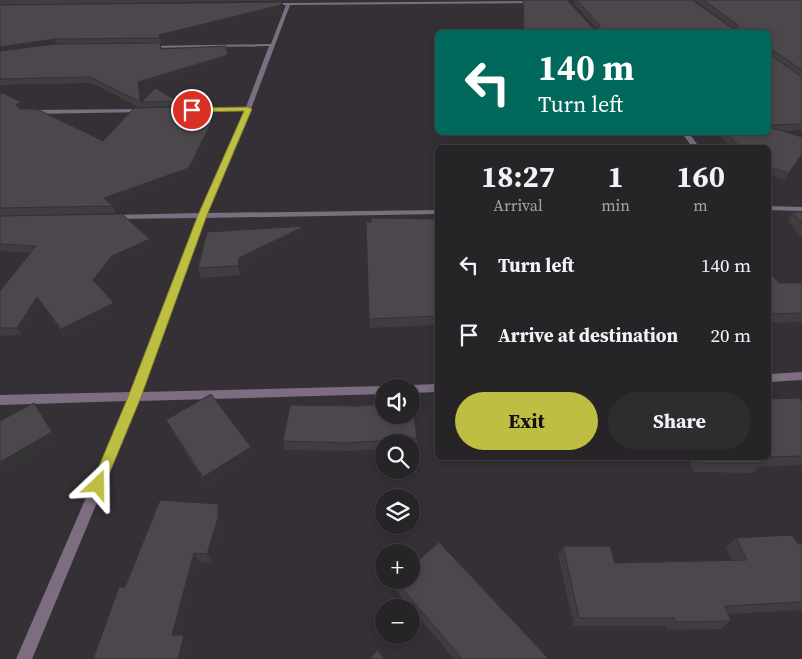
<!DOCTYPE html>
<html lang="en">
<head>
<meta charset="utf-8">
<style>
	body { margin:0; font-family:"Source Serif 4",serif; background:#2f2c30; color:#f1f3f6; height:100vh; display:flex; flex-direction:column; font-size:19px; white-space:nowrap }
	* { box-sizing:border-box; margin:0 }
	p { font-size:16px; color:#a4a4a8 }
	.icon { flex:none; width:28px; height:28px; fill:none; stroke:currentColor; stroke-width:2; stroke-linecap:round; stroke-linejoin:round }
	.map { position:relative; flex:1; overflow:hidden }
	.details { position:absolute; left:435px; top:145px; width:336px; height:315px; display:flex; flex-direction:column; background:#272428; border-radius:8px; box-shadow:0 2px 8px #0003,0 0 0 1px #434145 }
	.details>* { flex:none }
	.guide { position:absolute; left:435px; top:30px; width:336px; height:105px; border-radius:8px; box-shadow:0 2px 8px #0003,0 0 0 1px #434145; background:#00695c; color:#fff; overflow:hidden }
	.controls { position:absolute; left:375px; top:379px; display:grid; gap:10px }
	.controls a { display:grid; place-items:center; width:45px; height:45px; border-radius:50%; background:#272428; box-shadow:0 2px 8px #0003,0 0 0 1px #434145; font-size:25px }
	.pin { position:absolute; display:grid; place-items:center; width:42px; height:42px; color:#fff; margin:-21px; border:2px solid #fff; border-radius:50%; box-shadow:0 1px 5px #0007 }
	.me { position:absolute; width:55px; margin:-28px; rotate:23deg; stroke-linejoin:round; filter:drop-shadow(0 0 4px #0008) }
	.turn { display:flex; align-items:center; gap:18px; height:105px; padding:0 20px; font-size:22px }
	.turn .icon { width:65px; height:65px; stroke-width:2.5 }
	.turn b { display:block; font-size:35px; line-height:42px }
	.eta { display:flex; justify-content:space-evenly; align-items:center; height:85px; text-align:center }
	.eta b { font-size:30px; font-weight:700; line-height:35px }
	.button { display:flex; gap:10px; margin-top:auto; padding:10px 20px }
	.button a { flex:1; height:58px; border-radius:30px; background:#bebf42; color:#111; font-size:20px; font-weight:700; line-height:58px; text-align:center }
	.button a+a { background:#2f2c30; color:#f1f3f6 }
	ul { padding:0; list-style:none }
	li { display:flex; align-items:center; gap:15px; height:70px; padding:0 20px }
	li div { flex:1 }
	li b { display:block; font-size:19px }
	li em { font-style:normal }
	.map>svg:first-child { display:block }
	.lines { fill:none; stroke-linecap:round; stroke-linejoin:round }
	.street { fill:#7c6e80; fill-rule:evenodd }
	.wall { fill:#403d41 }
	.shaded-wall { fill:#343235 }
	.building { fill:#4b474c; stroke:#343235 }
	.route { fill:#bebf42; stroke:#7c7c2b }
</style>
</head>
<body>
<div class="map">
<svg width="802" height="659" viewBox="0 0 802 659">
	<rect width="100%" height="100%" fill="#343035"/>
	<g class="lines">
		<path class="street" d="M536,1L537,3L290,5L251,109L207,213L438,210V214L205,218L142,392L384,386L388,388H384V394L139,401L32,659H16L128,401L0,405V395L131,392L197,218L111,219L107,217L111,215L199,213L244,111L179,112L176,110L179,108L246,107L269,46L148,48L146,46L271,44L286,5H280L281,3Z
			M145,109L148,111L147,112L29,114L26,112L29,110Z
			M681,132H688L700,148H693Z
			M769,206L802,207V211L769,210Z
			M802,372V380L769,382V374Z
			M438,384V392L411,393V388H406L411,385Z"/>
	</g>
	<path class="wall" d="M0,0H321L0,5Z
		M523,0L593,28H596L574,4L575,0L732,28H733L694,0H802V130L783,131L802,155L785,180L769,175V148H731L717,132H769V32H523Z
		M0,5L283,7L282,10L161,40V43L57,44L160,43L162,49L229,61L140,88L142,107H138L92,83L0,85Z
		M0,92L24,108L22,109L103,141L214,128L191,175L111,204L113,206L116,213L0,216Z
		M177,101L178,106L143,107L142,102Z
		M793,212H802V239L788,221Z
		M0,216L150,239L153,246L115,263L98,286L117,311L65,337L42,304L22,335L0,336V291L31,253L0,251Z
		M438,219V325L370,328L366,222Z
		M305,226L306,235L241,268L240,275L201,278L198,268Z
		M769,271L779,283H802V322L769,323Z
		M802,402V465L758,467L754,473L694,472L688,459L671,458H769Z
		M166,420L251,447L255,458L208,488L172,431Z
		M417,438V446H411V442H384V449L349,451L285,450L283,441Z
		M223,514V528L213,563L200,562L181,635L191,642L187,659H93L125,587Z
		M736,538L802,544V610L728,614L731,621L721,629L667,630L666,626H574L558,556L563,546L615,563L732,560L726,548Z
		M396,581L549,659H454L396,590Z"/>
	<path class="shaded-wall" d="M283,2V7L282,10L161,40V43L159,35Z
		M55,39L57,44L0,53V47Z
		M226,46L229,61L140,88L142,107L140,100L138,82Z
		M21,102L24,108L19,111L16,105Z
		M212,121L214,128L191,175L108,205L104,198Z
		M802,154V155L785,180L789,173Z
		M305,226L306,235L241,268L240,275L238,266L239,258Z
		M150,239L153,246L115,263L97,287L93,280L112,256Z
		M37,297L42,304L22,335L17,328Z
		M114,303L117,311L65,337L61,329Z
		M34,403L42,414L61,443L0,479V462Z
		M251,447L255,458L208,488L203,477Z
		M218,504L223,514V528L213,563L207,554Z
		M194,553L200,562L179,643L172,635Z
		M184,635L191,642L187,659H178Z"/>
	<path class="building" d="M523,0H567L593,28L598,29L600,25L576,0H692L732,28H738V25L703,0H802V70L773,50H770V55L802,77V124L769,125V32H525L524,31Z
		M283,2L281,5L159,35L160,38L55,39L0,47V5Z
		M160,43L161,49L226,46L228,55L138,82L140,100H136L90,77L0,79V51L55,44Z
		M155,88L177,101L142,102Z
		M0,92L21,102L16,105L20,109H37L103,141L134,108L189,107L212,121L189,168L104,198L113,206L0,208Z
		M769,127L802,137V154L789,173L769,167V148H741L726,132H769Z
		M793,212H802V223Z
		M122,214L150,239L112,256L93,280L114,303L61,329L37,297L17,328H0V291L36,246L0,244V216Z
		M371,218L438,219V316L369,319L366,222H371Z
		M305,226L239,258L238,266L198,268L207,232Z
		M769,271L779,283H802V313L769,314Z
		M211,394L251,447L203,477L166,420Z
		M799,398L802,402V456L769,457V399Z
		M411,402H412L417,438L348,443L283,441L290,405L360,406L384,404V415H411Z
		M34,403L52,432L0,462V421Z
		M698,458H767H759L762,463H701Z
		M160,500L218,504V518L207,554L194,553L172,635H184L178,659H93L119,587H125Z
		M792,535L798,544H802V602L725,606L731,621L675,622L674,618H579L563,546H610L615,563L747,560L736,538Z
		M439,542L549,659H462L396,581L397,580H411V567Z
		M377,650L385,659H370Z"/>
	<path class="route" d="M248,107L252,109L207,215L141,397L103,489L98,491L93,489L91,485L128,397L198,215L244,111L192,112L189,110L192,108Z"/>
</svg>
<div class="controls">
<a><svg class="icon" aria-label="sound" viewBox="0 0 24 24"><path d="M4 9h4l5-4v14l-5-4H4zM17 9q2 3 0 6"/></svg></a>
<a><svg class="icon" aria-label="search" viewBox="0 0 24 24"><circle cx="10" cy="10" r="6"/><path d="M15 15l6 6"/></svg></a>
<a><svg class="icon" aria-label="layers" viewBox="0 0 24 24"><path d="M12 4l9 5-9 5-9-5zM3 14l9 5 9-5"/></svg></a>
<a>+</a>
<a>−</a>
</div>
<div class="pin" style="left:192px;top:110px;background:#d93025"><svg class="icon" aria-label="arrive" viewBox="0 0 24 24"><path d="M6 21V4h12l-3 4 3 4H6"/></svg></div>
<svg class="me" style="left:98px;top:485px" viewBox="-20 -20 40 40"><path d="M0-17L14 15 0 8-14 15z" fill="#bebf42" stroke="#fff" stroke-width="4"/></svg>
<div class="guide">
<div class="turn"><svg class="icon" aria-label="left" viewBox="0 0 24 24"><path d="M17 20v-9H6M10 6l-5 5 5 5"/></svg><div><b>140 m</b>Turn left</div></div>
</div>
<section class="details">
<div class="eta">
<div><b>18:27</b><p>Arrival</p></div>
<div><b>1</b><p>min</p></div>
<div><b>160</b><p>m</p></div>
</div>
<ul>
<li><svg class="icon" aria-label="left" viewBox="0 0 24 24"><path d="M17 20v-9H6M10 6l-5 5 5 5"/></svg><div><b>Turn left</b></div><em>140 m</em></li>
<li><svg class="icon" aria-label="arrive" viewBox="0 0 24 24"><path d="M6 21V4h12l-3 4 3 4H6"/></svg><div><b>Arrive at destination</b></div><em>20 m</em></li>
</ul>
<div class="button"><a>Exit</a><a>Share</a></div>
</section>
</div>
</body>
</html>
